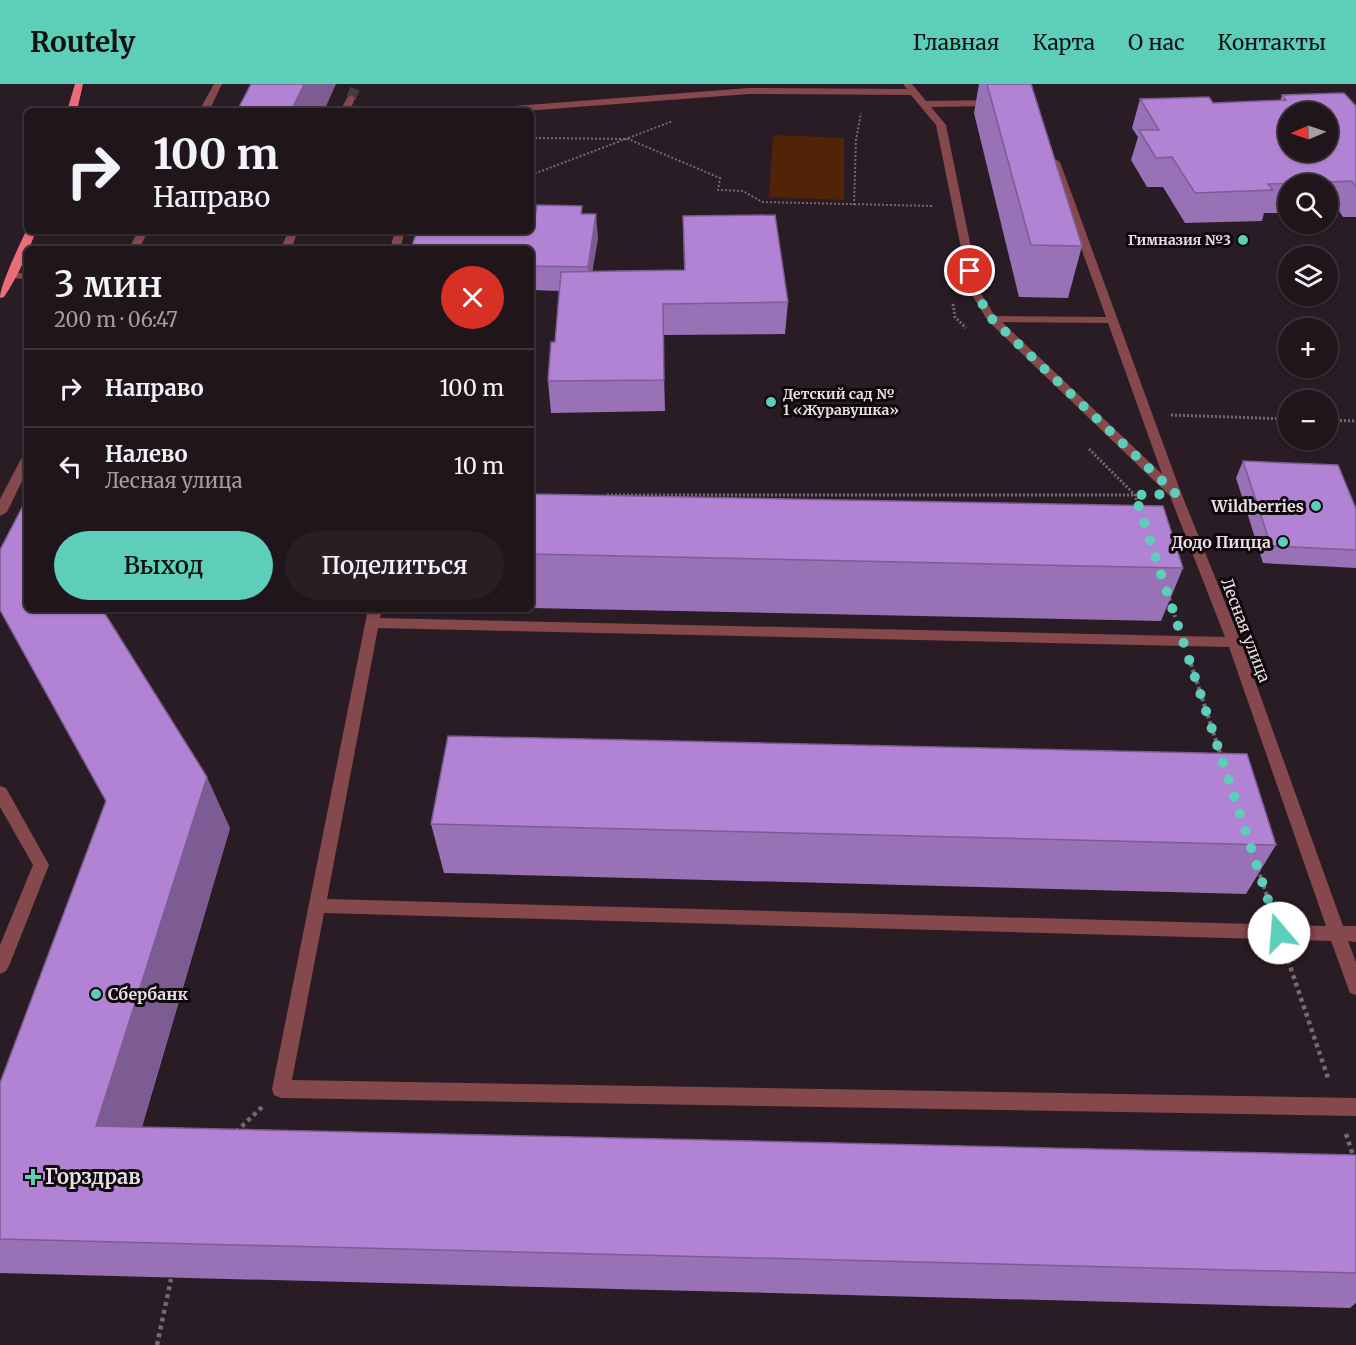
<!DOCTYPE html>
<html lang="ru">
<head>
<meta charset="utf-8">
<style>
	body { margin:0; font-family:Merriweather,serif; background:#281e24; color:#f1f3f6; height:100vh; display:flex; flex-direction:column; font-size:22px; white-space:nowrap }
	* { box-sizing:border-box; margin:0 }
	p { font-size:20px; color:#a29fa3 }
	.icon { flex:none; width:33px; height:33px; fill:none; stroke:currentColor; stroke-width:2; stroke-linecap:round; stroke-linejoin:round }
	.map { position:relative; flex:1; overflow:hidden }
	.panel { position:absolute; left:24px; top:162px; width:510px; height:366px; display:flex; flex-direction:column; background:#20151b; border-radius:9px; box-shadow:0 2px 4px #0004,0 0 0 2px #3d343a }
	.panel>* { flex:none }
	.banner { position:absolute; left:24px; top:24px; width:510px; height:126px; border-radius:9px; box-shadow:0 2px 4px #0004,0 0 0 2px #3d343a; background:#20151b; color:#f1f3f6; overflow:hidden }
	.needle { width:39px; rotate:268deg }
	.fabs { position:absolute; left:1278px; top:18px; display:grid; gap:12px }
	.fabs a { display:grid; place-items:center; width:60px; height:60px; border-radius:50%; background:#20151b; box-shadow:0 2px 4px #0004,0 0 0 2px #3d343a; font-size:30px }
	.pin { position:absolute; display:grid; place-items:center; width:51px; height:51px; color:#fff; margin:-26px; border:3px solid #fff; border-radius:50%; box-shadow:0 2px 6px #0007 }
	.me { position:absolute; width:66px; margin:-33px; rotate:342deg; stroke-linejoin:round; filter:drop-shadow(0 0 4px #0008) }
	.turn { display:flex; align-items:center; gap:21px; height:126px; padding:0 30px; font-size:27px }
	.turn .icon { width:78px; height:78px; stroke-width:2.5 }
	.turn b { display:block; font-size:42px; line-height:51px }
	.round { display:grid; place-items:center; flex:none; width:63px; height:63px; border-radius:32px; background:#281e24 }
	.headline { display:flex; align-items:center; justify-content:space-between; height:102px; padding:0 30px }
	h1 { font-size:36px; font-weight:600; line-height:45px }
	.button { display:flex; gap:12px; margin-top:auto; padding:12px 30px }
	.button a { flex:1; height:69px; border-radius:36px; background:#5cceba; color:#111; font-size:24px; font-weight:600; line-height:69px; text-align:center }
	.button a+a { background:#281e24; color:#f1f3f6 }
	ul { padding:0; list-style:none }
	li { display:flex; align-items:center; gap:18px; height:78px; padding:0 30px; border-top:2px solid #3d343a }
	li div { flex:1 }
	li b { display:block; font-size:22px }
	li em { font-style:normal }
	header { display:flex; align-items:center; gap:36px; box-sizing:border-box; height:84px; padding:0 30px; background:#5cceba; color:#111 }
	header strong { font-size:28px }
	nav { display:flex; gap:33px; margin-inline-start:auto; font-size:21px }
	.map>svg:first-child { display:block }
	.green { fill:#512307 }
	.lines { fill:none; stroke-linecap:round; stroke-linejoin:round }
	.minor-tunnel { stroke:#463941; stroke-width:10; stroke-dasharray:10 5; stroke-linecap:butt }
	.path-far3 { stroke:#766970; stroke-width:2; stroke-dasharray:2 2; stroke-linecap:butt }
	.path-far2 { stroke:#766970; stroke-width:3; stroke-dasharray:2 2; stroke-linecap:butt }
	.path-far1 { stroke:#766970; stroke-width:4; stroke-dasharray:3 3; stroke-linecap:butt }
	.path { stroke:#766970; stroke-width:4.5; stroke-dasharray:4 4; stroke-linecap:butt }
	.minor { fill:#85484d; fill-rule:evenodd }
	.major { fill:#ea6b79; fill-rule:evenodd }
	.wall { fill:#9971b6 }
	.shaded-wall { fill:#7d5c94 }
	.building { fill:#b283d4; stroke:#7d5c94; stroke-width:1.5; fill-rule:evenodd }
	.route { stroke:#5cceba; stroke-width:10; stroke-dasharray:0 18 }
	.poi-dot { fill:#5cceba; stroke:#0f080c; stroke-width:2 }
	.labels { text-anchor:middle; stroke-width:6; stroke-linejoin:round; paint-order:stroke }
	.far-poi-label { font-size:14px; font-weight:bold; fill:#e8dee3; stroke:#0f080c; text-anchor:end }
	.poi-label { font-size:16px; font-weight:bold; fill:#e8dee3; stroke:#0f080c; text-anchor:end }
	.street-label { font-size:16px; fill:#e8dee3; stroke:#0f080c }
	.near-poi-label { font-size:20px; font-weight:bold; fill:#e8dee3; stroke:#0f080c; text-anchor:start }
</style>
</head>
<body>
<header>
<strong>Routely</strong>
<nav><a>Главная</a><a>Карта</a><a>О нас</a><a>Контакты</a></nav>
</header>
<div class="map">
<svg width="1356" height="1261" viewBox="0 0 1356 1261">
	<rect width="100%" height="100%" fill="#2a1c24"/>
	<path class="green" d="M773,51L844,54V116L769,113Z"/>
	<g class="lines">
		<path class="minor-tunnel" d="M351,14L357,0"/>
		<path class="path-far3" d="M531,54L628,55L720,94L718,106L743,107L762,118L934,122
			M531,91L673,37
			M854,121L856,56L861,29"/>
		<path class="path-far2" d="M953,220L955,233L966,244
			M1171,331L1288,335
			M1328,336L1356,337
			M1089,365L1135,411L1139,425
			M607,411H1136"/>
		<path class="path-far1" d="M1169,514L1175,533
			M1191,580L1221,672
			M1258,785L1270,821"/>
		<path class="path" d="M1288,876L1328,994
			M236,1048L263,1022
			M1346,1050L1356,1080
			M157,1261L171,1195"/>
		<path class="minor" d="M214,0H222L209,27H199Z
			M903,0H912L926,17L995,16L1000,19L995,22L931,23L946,41L980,208L995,232L1106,233L1050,78L1055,75L1060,78L1180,406L1241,558L1343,842H1356V858L1348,857L1356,878V911L1350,909L1331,857L324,829L292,996L1356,1014V1032L281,1014L274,1011L272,1005L368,525H382L380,534L1225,553L1170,412L988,237L970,208L936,41L911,11L749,10L524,27H484L489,24L749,4L907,5ZM1002,238L1108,239L1162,390ZM378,544L1229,563L1326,842L327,815Z
			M351,11L355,14L350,27H340L347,14Z
			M138,147H148L139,165H129Z
			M288,147H298L291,165H281Z
			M395,147H405L400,165H390Z
			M13,189H27V195L9,194L8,192Z
			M27,371V387L7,428L0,432V415L21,375Z
			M0,702L6,704L49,781L9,882L6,887L0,890V861L33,781L0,723Z"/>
		<path class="major" d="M75,0H83L77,27H67Z
			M27,145L36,147C27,170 19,191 4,213L0,214C0,201 20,160 27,145Z"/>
	</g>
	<path class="wall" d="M979,0H1031L1082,162L1068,214L1019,213L974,29Z
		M1282,11L1356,22V133H1343L1339,127H1328V100H1288V129H1264L1262,137L1185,139L1163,103H1147L1131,76L1138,53L1132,44L1140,15L1213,19L1280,17Z
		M583,130L598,154L592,187L684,186L683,132L788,218L785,250L663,251L665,327L551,329L548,297L555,258L559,207L531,206V165Z
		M1243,377L1356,425V484L1263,479L1236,394Z
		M531,410L1183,484L1161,537L531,524Z
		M431,740L1276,761L1246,810L444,789Z
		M230,744L142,1043L1356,1071V1219L1350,1224L0,1189V999Z"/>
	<path class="shaded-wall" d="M304,0H336L324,27H291Z
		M596,130L598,154L589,207L588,183Z
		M207,693L230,744L130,1082L96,1042Z"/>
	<path class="building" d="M251,0H304L291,27H237Z
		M987,0H1031L1082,162L1031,161Z
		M1344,9L1356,22V103L1352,97L1268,100L1273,106L1195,109L1172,73L1156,74L1139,46H1159L1140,15L1209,13L1213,19L1286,16L1282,11ZM1288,28H1328V68H1288Z
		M537,121L582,122L581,130H596L588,183L531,182V165H411L417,147H531V129H536Z
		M775,131L788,218L663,220L664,296L548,297L551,258H555L561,188L685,186L683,132Z
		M1243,377L1338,381L1356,425V466L1271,462Z
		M531,410L1163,422L1183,484L531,470Z
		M27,414V525H102L207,693L96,1042L1356,1071V1189L0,1155V999L106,717L0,526V466Z
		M448,652L1247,670L1276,761L431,740Z"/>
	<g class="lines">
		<path class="route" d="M970,187L975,208L992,235L1176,410L1135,411L1279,849"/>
	</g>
	<g class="poi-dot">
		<circle cx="1243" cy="156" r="6"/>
		<circle cx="771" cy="318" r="6"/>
		<circle cx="1316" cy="422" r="6"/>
		<circle cx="1283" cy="458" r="6"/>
		<circle cx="96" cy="910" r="6"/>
		<path d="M30 1084h6v6h6v6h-6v6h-6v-6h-6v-6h6z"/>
	</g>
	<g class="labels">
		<g class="far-poi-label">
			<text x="1231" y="161">Гимназия №3</text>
			<text x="783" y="315" text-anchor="start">Детский сад №<tspan x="783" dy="16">1 «Журавушка»</tspan></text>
		</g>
		<g class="poi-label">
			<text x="1304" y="428">Wildberries</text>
			<text x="1271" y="464">Додо Пицца</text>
			<text x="108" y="916" text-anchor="start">Сбербанк</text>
		</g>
		<g class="street-label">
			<text transform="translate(1246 546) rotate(69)" y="6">Лесная улица</text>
		</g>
		<g class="near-poi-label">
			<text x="45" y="1100">Горздрав</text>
		</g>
	</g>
</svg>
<div class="fabs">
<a><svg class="needle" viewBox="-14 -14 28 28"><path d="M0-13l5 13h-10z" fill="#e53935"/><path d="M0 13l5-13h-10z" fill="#a29fa3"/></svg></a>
<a><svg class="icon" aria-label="search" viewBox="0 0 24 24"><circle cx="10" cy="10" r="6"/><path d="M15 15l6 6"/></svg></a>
<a><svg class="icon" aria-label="layers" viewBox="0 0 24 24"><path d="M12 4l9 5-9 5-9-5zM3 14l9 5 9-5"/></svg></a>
<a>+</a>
<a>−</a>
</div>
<div class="pin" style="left:970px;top:187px;background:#d93025"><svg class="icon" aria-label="arrive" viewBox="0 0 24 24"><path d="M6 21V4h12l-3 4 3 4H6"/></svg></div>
<svg class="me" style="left:1279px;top:849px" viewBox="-20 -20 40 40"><circle r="19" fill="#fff"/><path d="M0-13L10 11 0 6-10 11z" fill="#5cceba"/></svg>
<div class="banner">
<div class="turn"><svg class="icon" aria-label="right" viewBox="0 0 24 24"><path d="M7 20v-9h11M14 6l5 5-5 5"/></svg><div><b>100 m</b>Направо</div></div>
</div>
<section class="panel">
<div class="headline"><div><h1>3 мин</h1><p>200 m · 06:47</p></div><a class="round" style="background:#d93025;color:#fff"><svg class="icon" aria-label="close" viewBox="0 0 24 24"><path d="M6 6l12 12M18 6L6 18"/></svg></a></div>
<ul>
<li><svg class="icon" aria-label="right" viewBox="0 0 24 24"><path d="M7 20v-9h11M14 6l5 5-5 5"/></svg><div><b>Направо</b></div><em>100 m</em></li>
<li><svg class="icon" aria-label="left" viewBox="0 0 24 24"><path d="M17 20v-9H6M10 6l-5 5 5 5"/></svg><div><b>Налево</b><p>Лесная улица</p></div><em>10 m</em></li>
</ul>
<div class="button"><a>Выход</a><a>Поделиться</a></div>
</section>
</div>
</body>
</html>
